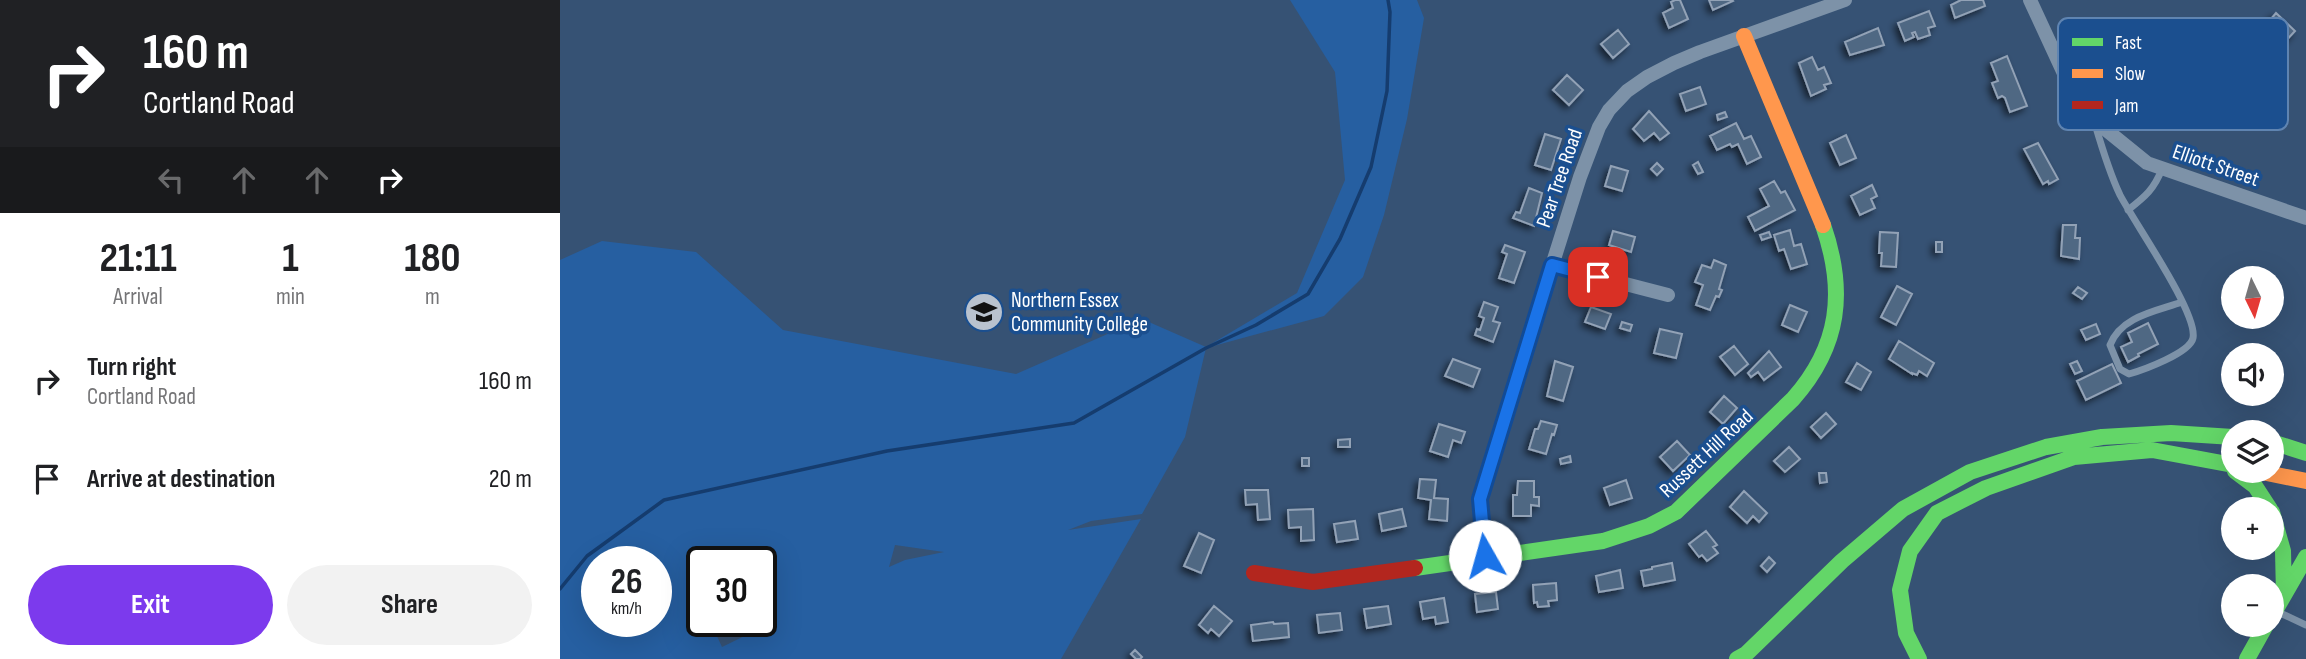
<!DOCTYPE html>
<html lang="en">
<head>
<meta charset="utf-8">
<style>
	body { margin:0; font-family:"Sofia Sans Condensed",sans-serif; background:#f2f2f2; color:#202124; height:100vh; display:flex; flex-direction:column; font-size:26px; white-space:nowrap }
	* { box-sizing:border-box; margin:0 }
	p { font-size:23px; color:#757577 }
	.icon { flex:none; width:38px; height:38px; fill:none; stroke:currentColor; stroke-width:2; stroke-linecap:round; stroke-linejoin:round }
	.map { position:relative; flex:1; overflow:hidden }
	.sheet { display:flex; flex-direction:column; background:#fff; width:560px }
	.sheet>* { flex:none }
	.top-card { background:#202124; color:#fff; overflow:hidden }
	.needle { width:46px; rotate:175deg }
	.buttons { position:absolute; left:1661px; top:266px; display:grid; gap:14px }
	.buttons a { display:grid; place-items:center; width:63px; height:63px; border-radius:50%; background:#fff; box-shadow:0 7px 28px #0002; font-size:35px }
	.speed { position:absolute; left:21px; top:546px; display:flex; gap:14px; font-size:35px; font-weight:700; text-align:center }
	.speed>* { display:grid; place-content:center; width:91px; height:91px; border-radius:50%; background:#fff; box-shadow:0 7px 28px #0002; line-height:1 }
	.speed small { font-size:18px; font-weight:400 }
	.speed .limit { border:4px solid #111; border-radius:10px; background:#fff; color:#111 }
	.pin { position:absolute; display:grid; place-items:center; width:60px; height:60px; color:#fff; margin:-30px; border-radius:14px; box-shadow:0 4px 10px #0006 }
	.me { position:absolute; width:77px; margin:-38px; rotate:353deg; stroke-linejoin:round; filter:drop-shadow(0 0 5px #0008) }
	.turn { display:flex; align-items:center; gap:24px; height:147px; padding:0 28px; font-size:32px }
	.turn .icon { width:91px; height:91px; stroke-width:2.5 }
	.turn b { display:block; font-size:49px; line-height:60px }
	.lanes { display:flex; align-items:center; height:66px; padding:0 28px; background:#0003; justify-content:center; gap:35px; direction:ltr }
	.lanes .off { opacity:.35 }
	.eta { display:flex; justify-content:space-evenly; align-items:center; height:119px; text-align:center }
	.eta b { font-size:42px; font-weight:700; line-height:49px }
	.button { display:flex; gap:14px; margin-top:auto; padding:14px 28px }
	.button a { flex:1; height:80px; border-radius:42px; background:#7c3aed; color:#fff; font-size:28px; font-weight:700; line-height:80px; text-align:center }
	.button a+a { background:#f2f2f2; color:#202124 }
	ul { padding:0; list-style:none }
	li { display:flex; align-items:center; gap:21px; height:98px; padding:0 28px }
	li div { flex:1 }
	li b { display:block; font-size:26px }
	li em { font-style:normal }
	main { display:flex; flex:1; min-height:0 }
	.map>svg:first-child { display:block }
	.green { fill:#265fa1; fill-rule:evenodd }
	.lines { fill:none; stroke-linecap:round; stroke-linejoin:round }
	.stream { stroke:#153c6e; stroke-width:3.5 }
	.building { fill:#506783; stroke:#92a2b6; stroke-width:2; filter:url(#shadow) }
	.lane { stroke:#7d92a8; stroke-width:7 }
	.street { stroke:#7d92a8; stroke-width:14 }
	.fast { stroke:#63d668; stroke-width:16 }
	.slow { stroke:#ff974d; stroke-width:16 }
	.jam { stroke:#b3261e; stroke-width:16 }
	.route-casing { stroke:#114b97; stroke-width:18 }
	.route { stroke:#1a73e8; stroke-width:12 }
	.labels { text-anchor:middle; stroke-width:7; stroke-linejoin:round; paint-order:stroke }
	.street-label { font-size:21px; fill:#fff; stroke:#1b4f8f }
	.poi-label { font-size:21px; fill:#fff; stroke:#1b4f8f; text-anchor:start }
	.key { fill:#1b4f8f; stroke:#5f84b1; stroke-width:2 }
	.key-label { font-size:19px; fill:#fff }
</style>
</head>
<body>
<main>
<section class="sheet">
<div class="top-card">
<div class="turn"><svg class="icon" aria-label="right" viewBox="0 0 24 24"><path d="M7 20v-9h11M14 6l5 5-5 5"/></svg><div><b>160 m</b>Cortland Road</div></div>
<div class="lanes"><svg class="icon off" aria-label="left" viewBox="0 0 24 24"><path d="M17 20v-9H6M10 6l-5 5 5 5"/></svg><svg class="icon off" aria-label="ahead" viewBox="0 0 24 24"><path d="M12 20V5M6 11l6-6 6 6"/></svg><svg class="icon off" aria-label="ahead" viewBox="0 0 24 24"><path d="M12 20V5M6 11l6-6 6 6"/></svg><svg class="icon" aria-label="right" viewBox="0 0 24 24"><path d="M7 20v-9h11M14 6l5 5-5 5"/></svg></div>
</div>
<div class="eta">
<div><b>21:11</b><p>Arrival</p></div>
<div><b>1</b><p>min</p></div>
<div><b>180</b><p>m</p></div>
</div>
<ul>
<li><svg class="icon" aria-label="right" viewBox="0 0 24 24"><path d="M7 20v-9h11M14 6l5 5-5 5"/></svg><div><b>Turn right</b><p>Cortland Road</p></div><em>160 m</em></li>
<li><svg class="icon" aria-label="arrive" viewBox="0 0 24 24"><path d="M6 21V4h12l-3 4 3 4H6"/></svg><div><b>Arrive at destination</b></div><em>20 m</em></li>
</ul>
<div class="button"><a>Exit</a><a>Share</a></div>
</section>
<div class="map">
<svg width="1746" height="659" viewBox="0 0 1746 659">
	<defs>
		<filter id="shadow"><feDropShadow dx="-3.5" dy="3.5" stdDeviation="3.5" flood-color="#0009"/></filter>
	</defs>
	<rect width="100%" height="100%" fill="#365274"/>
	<path class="green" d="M730,0H857L864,18L847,119L824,215L803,277L764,316L646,348L625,437L582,514L531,521L508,530L581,519L501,659H0V260L42,241L136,252L223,330L456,374L582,319L646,347L737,293L785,180L775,72ZM335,545L384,552L345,560L329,567ZM37,562H96V621H37ZM142,562H201V621H197L203,627L162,647L150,621H142V602L128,572L142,580Z"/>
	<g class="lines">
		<path class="stream" d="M0,589L27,556L104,500L327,451L514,423L646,348L696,325L748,294L780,239L811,167L827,91L830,12L828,0"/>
	</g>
	<path class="building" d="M1115,0H1120L1128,19L1109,28L1103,13L1113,8L1111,2Z
		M1149,0H1172L1173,1L1153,10Z
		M1423,0L1425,6L1395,18L1391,5L1401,0Z
		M1369,11L1375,26L1368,28L1370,35L1358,39L1355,32L1352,33L1354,37L1345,41L1338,23Z
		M1716,13L1735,31L1723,44L1706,25Z
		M1318,28L1324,45L1290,55L1285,42Z
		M1058,30L1069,44L1053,58L1041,44Z
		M1447,56L1467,106L1450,112L1445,98L1442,96L1438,98L1432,83L1438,81L1431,63Z
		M1252,57L1258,70L1264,67L1271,83L1264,85L1266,89L1251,96L1239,63Z
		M1007,75L1023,90L1009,105L993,90Z
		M1140,87L1146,104L1126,111L1120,94Z
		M1089,111L1109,133L1100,140L1094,133L1084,141L1073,129Z
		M1165,112L1167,117L1158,120L1157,115Z
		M1176,123L1184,139L1191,136L1201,157L1187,164L1178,144L1172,147L1170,144L1157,150L1150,136Z
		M985,134L1001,139L991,170L975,165Z
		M1286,135L1296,158L1280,165L1270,143Z
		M1478,143L1498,179L1489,184L1488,181L1483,184L1464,149Z
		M1138,162L1143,172L1138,174L1133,165Z
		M1097,163L1103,169L1097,175L1091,169Z
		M1051,166L1068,171L1062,191L1045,186Z
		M1214,181L1221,193L1225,191L1235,210L1195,231L1188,217L1209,206L1200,189Z
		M1312,185L1317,196L1311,199L1315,208L1300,215L1291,196Z
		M969,188L982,193L974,226L953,218L956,212L960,213Z
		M1503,225H1516L1515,238H1520L1519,259L1501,256Z
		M1230,230L1234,246L1241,244L1247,264L1231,269L1224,249L1219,251L1214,235Z
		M1053,231L1075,237L1071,252L1049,245Z
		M1209,232L1211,237L1202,240L1200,235Z
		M1320,232L1338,233L1336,267L1321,266L1322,253H1319Z
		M1376,242H1382V252H1376Z
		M945,245L965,252L954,283L939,278L947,254L942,252Z
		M1154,260L1166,265L1159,289L1162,290L1159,297L1156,296L1150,310L1136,305L1143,285L1135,282L1142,265L1151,268Z
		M1337,286L1352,294L1336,325L1321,317Z
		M1518,287L1527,293L1522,299L1513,293Z
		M924,302L938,307L933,321L940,323L933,342L915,335L917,329L920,330L924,318L919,316Z
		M1230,305L1247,312L1238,332L1222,325Z
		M1031,307L1051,314L1045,329L1025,322Z
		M1062,322L1072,325L1070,331L1060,328Z
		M1588,323L1598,344L1578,354L1579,356L1568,362L1561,347L1572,342L1568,333Z
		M1536,324L1540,334L1526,340L1521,330Z
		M1100,329L1122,334L1116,358L1094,353Z
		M1339,341L1374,363L1367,376L1359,371L1357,375L1352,373V374L1329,359Z
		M1174,346L1188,364L1175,375L1160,357Z
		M1209,351L1221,367L1204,380L1198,372L1191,377L1188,373Z
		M893,359L920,369L913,387L885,376Z
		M995,361L1013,367L1003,401L987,396Z
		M1517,361L1522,371L1515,374L1510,364Z
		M1297,363L1311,372L1301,390L1286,382Z
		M1552,364L1561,383L1526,400L1517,381Z
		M1164,396L1177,408L1163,424L1150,412Z
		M1266,413L1276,424L1261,438L1251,427Z
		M981,421L997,425L994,435L992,434L986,454L969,449L975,429H978Z
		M879,424L905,432L901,443L893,440L888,457L870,451Z
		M790,439V447H778V440Z
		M1117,441L1130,455L1113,471L1100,457Z
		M1229,447L1240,459L1225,472L1214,461Z
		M1010,456L1011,462L1001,464L1000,459Z
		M742,458H749V466H742Z
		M1259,473H1266L1267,482L1260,483Z
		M860,479L876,480L874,498L888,499L887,521L869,519L871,500L858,498Z
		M1066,480L1072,498L1050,505L1044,488Z
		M958,481H974V497H979V506L971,505V516H953V495H957Z
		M685,490H708L710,519L698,520L697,504L686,505Z
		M1184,491L1207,513L1199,522L1193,516L1187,523L1170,507Z
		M753,509L754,540L741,541V527L729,528L728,510Z
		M842,509L846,526L822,531L819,514Z
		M795,521L798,539L777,542L774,524Z
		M1146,531L1157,545L1153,547L1158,553L1147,561L1142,555L1139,557L1129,544Z
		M639,533L654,540L641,573L624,566Z
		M1209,557L1215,563L1207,572L1201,566Z
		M1112,563L1115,580L1084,586L1081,571L1092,569V567Z
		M1060,570L1063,588L1039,592L1036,576Z
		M996,583L997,600L988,601L989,606L978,607L977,602L974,603L973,585Z
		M936,592L938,609L917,612L915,594Z
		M884,598L888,622L876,624L875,617L863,619L860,602Z
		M654,606L672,621L659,636L651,629L648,633L639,625Z
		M828,606L831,624L807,628L804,609Z
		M780,613L782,630L759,633L757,615Z
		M713,622L714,624L728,623L729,637L693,641L691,625Z
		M575,650L582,657L580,659H576L571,654Z"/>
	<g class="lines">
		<path class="lane" d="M1535,124C1542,148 1549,172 1560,195C1574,222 1638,313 1633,338C1630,353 1583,370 1569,374L1560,369L1550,345C1561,316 1597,311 1622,302
			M1568,210C1586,196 1594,189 1602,169
			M1718,612L1746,625"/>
		<path class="street" d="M1470,0L1507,80L1534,120L1587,163L1746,218
			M992,265L1108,295
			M924,556L920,499L929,465L1020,177L1039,127L1049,110L1067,91L1087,77L1114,63L1140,52L1285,0"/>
		<path class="fast" d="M1712,442L1746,453
			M1675,471L1695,486L1710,509
			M1712,512L1723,551L1724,595
			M855,568L1043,541L1089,526L1116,512L1233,399C1280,346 1286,291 1263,225
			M1712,616L1746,557
			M1177,659L1186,654L1282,561L1343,509L1410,472L1486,447L1542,437L1611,433L1673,437
			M1359,659L1346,633L1340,590L1350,551L1377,513L1426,488L1514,457L1592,450L1673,465
			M1687,659L1706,625"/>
		<path class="slow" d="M1184,36L1263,225
			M1697,471L1746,481"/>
		<path class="jam" d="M694,573L753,582L855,568"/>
	</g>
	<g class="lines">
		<defs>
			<path id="route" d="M925,556L920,499L992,265L1038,277"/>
		</defs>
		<use href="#route" class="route-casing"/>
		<use href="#route" class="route"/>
	</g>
	<defs>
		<symbol id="university-disc" viewBox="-11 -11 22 22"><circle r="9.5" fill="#b9c2ce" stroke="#1b4f8f"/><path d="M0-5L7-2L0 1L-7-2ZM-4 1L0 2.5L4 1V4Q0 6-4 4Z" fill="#111"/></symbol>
	</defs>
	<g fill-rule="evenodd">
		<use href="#university-disc" x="402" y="290" width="44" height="44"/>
	</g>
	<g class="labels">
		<g class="street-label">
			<text transform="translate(1656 165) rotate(19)" y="7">Elliott Street</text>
			<text transform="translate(999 178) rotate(-71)" y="7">Pear Tree Road</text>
			<text transform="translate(1146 453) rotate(-43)" y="7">Russett Hill Road</text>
		</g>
		<g class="poi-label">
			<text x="451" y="307">Northern Essex<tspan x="451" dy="24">Community College</tspan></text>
		</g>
	</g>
	<rect x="1498" y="18" width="230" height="112" rx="10" class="key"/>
	<rect x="1512" y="38" width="31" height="8" fill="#63d668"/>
	<rect x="1512" y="69" width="31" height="9" fill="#ff974d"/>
	<rect x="1512" y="101" width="31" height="8" fill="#b3261e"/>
	<g class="key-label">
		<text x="1555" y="49">Fast</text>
		<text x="1555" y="80">Slow</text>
		<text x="1555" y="112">Jam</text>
	</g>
</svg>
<div class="buttons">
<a><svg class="needle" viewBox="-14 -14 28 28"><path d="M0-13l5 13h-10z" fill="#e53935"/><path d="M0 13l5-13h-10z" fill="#757577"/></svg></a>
<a><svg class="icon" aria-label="sound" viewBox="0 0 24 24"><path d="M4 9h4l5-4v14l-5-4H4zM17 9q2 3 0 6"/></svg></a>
<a><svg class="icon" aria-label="layers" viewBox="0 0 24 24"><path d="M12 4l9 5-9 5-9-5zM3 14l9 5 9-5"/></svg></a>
<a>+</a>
<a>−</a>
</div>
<div class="speed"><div>26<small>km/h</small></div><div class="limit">30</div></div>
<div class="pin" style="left:1038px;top:277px;background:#d93025"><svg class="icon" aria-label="arrive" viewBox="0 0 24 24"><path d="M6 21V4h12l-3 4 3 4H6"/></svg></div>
<svg class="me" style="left:925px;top:556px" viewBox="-20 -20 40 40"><circle r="19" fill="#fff"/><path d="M0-13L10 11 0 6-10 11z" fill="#1a73e8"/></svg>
</div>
</main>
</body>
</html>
